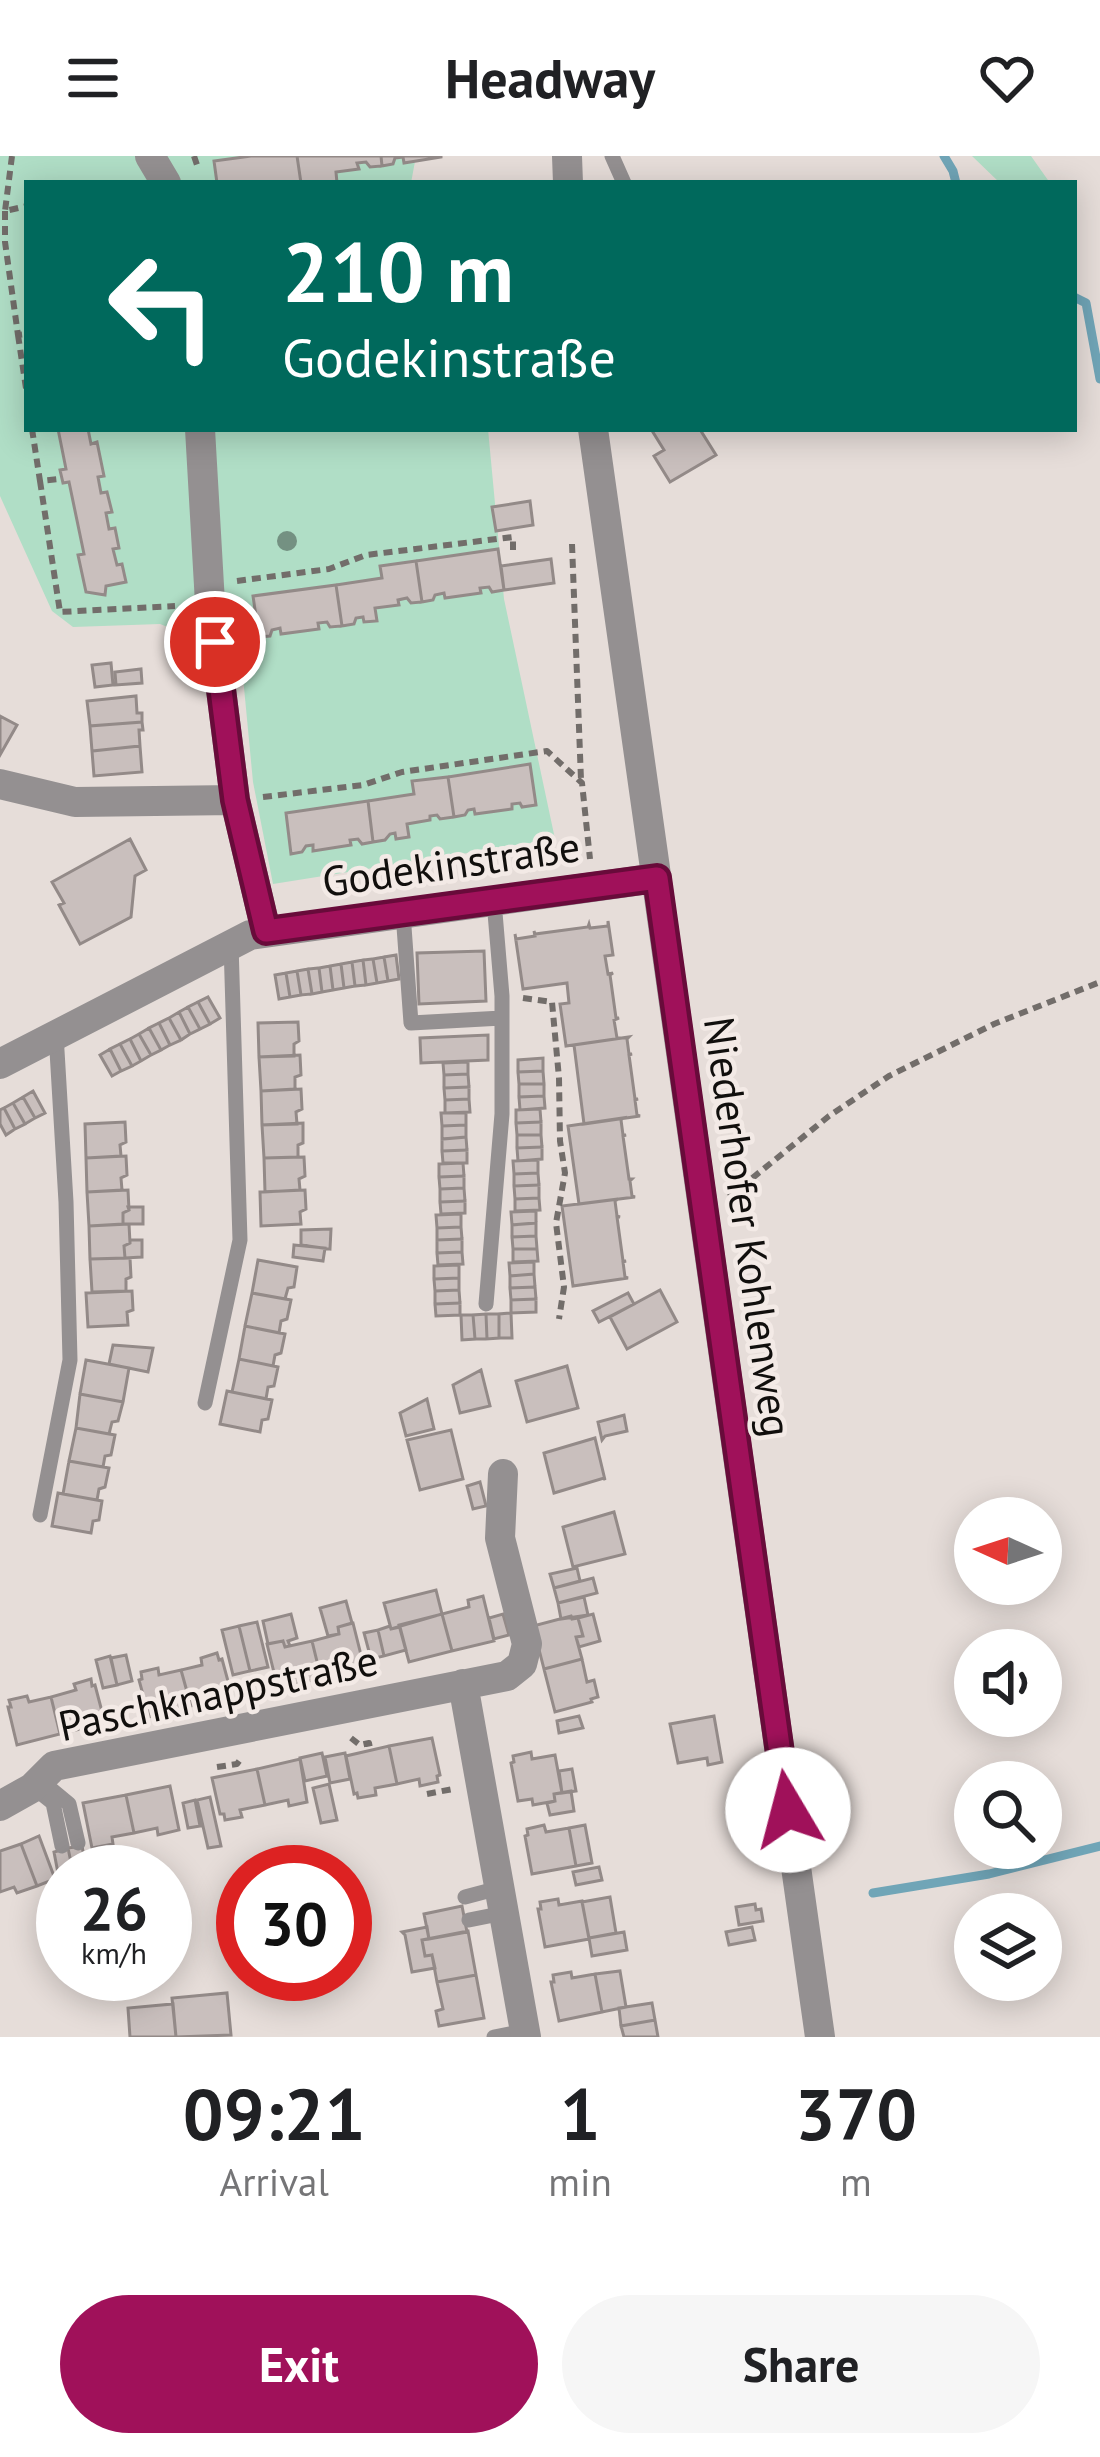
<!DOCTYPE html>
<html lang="en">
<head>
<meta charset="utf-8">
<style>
	body { margin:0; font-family:"PT Sans",sans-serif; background:#f6f6f6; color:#202124; height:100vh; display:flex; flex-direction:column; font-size:45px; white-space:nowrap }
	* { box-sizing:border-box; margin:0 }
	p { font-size:39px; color:#757577 }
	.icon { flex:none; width:66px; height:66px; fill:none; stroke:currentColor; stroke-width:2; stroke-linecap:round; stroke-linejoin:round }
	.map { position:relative; height:1881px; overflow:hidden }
	.side { display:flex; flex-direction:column; background:#fff; flex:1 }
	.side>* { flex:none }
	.banner { position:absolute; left:24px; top:24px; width:1053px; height:252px; border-radius:0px; box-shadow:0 6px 30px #0003; background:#00695c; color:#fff; overflow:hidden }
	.needle { width:78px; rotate:273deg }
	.buttons { position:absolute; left:954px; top:1341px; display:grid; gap:24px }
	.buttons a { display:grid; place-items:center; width:108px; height:108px; border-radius:50%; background:#fff; box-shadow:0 6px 30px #0003; font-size:60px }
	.speed { position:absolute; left:36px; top:1689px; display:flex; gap:24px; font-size:60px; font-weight:700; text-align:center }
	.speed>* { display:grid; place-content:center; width:156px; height:156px; border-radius:50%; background:#fff; box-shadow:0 6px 30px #0003; line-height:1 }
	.speed small { font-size:30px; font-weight:400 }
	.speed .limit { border:18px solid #d22; background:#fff; color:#111 }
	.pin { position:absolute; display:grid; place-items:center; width:102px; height:102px; color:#fff; margin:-51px; border:6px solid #fff; border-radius:50%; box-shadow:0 3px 12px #0007 }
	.me { position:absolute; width:132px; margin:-66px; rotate:352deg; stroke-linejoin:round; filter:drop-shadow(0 0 9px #0008) }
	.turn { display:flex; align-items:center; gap:42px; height:252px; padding:0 60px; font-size:54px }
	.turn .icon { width:156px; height:156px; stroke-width:2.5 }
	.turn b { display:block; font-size:84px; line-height:102px }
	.eta { display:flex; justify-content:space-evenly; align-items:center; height:204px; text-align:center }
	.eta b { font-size:72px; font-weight:700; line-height:84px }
	.action { display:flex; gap:24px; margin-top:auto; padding:24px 60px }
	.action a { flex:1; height:138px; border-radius:72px; background:#a0115a; color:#fff; font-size:48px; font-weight:700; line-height:138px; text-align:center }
	.action a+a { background:#f6f6f6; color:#202124 }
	header { display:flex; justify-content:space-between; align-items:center; height:156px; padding:0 60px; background:#fff; font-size:54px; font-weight:700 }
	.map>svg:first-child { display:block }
	.green { fill:#b0dec6 }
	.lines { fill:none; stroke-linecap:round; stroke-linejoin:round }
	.stream { stroke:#70a5b7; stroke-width:9 }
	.building { fill:#c9bfbd; stroke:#938a88; stroke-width:3 }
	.path { stroke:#726d6a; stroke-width:6; stroke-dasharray:9 6; stroke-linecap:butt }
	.lane { stroke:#949091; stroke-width:15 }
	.street { stroke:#949091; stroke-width:30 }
	.tree { fill:#749182 }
	.route-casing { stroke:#680b3a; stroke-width:30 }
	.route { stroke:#a0115a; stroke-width:21 }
	.labels { text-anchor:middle; stroke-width:9; stroke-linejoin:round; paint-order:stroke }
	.street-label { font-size:42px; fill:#110f0d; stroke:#f3eae6 }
</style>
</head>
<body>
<header><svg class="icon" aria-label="menu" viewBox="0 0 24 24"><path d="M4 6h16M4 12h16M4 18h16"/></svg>Headway<svg class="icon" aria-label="heart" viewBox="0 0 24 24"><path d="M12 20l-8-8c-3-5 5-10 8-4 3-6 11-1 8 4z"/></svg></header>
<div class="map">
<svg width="1100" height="1881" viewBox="0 0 1100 1881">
	<rect width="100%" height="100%" fill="#e6ddd9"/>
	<path class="green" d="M0,0H416L411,27H27V273H488L504,443L555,683L273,728L253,626L241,500L160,468L73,471L52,455L0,340Z
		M972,0H1031L1050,27H1000Z"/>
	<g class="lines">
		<path class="stream" d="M944,0L953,15L956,27
			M1074,141L1086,147L1100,223
			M873,1737L989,1718L1100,1690"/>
	</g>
	<path class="building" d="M251,0H297L301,27H217L214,5Z
		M297,0H381L382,10L370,11L366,6L357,7L359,13L336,16L337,27H301Z
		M381,0H441V1L404,7L403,1L395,2L393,8L382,10Z
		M58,273H88L91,288L97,286L104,320L98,321L101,337L107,336L112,356L106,357L109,373L115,372L119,392L113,393L117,409L122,408L126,426L106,430L105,439L86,436L78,399L84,398L69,326L63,327L60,314L66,313Z
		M651,273H705L701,275L716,299L670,326L654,300L664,294Z
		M530,345L533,369L496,375L492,351Z
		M498,393L504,434L492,436L489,431L480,432L481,437L445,442L444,437L435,439L433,444L422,446L416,405Z
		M551,403L554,427L504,434L501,410Z
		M416,405L422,446L411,447L407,442L398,444L399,449L375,452L377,465L364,466L363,461L356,462L354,468L342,470L336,429L382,422L380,410Z
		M336,429L342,470L330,471L327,466L318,467L319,473L281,478L280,472L272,474L270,480L259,481L253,440Z
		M111,507L113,529L95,531L92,509Z
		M141,513L142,527L116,529L115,516Z
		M136,540L137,557H142V566L90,570L87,545Z
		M0,560L17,569L0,599Z
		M142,566L143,574H139L140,590L92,595L90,570Z
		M140,590L142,616L94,620L92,595Z
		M530,608L536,649L522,651L520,647L512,648V653L475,658L474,653L468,654L465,659L454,661L448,621Z
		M448,621L454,661L440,663L437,659L430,660V664L407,668L409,681L396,683L395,677L390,678L385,684L373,686L368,645L414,638L412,625Z
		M368,645L373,686L362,688L358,683L350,684L351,689L313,695V689L306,690L302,696L291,698L286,657Z
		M130,683L146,714L135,720L131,761L80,788L59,749L64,747L52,726Z
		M608,765L613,799L605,800L608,818L613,817L610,819L616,862H619L614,864L617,882H622L566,890L560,848L569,847L567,827L523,833L515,778L516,783L535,780L534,775L535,778L588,771L589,768L590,772L608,770Z
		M484,795L486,845L419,848L417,797Z
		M396,799L399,823L388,825L384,801Z
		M384,801L388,825L377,827L373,803Z
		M373,803L377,827L366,829L363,804Z
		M363,804L366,829L355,830L352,806Z
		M352,806L355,830L344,832L341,808Z
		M341,808L344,832L333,834L330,810Z
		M330,810L333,834L322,836L319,812Z
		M319,812L322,836L312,838L308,813Z
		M308,813L312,838L301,839L297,815Z
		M297,815L301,839L290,841L286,817Z
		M286,817L290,841L279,843L275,819Z
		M208,841L220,862L210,868L198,846Z
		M198,846L210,868L200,873L188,851Z
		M188,851L200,873L190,878L179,856Z
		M179,856L190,878L181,884L169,862Z
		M169,862L181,884L170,889L159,867Z
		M298,866L299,885L294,888V900L259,901L258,867Z
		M159,867L170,889L161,894L149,872Z
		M149,872L161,894L151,899L139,878Z
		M139,878L151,899L141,905L130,883Z
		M488,879V904L421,907L420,882Z
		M629,881L627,883L629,898H632L629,899L635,943H638L635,944L637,959L640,960L584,968L574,889Z
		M130,883L141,905L132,910L120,888Z
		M120,888L132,910L121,915L110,893Z
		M110,893L121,915L112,920L100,899Z
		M300,899L301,919L295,921V933L261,935L259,901Z
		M543,902V915L518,916V904Z
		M468,906V918L444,919L443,907Z
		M543,915L544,928H519L518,916Z
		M468,918L469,931L444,932V919Z
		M519,928H544V940L519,941Z
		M469,931V943L445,944L444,932Z
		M301,933L302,953L296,956L297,968L262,969L261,935Z
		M33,935L45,957L35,962L23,941Z
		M544,940L545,952L520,954L519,941Z
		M23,941L35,962L25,968L13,947Z
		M469,943L470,956L445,957V944Z
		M13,947L25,968L15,973L4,952Z
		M4,952L15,973L6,979L0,968V954Z
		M540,953L541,966L516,967V954Z
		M441,957H466V969L442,970Z
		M623,962L621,964L623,979H626L623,980L629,1023H632L630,1025L632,1040L635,1041L579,1048L568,970Z
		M125,966L126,986L120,989L121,1000L86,1002L85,968Z
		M541,966V979H517L516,967Z
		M303,967V987L298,989V1001L264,1002L262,969Z
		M466,969V981L442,983V970Z
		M517,979H541L542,991L517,992Z
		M466,981L467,994L442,995V983Z
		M542,991V1003L518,1005L517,992Z
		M467,994V1007H443L442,995Z
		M126,1000L127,1019L121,1022L122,1034L87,1036L86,1002Z
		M304,1001L305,1020L299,1023L300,1034L265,1036L264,1002Z
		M538,1004V1017L514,1018L513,1005Z
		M463,1007L464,1020L439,1021V1008Z
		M538,1017L539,1029L514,1030V1018Z
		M464,1020V1032L440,1033L439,1021Z
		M539,1029V1042L515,1043L514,1030Z
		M464,1032L465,1045L440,1046V1033Z
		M128,1034L129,1054L123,1057V1068L89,1070L87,1036Z
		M305,1034L306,1053L300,1056L301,1068L261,1070L260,1036Z
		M539,1042L540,1054L515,1055V1043Z
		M618,1043L615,1045L617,1060L620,1061H617L623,1105H626L623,1106L625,1121L628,1122L573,1130L562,1050Z
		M465,1045V1057L441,1058L440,1046Z
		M128,1051H143V1068H123V1057L129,1054Z
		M536,1055V1067L512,1069L511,1056Z
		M461,1058V1071L437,1072L436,1059Z
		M536,1067V1080L512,1081V1069Z
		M129,1068L130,1087L124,1090L125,1102L90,1103L89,1070Z
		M461,1071L462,1083L437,1084V1072Z
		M331,1073L330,1093L301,1089V1074Z
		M536,1080L537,1093H513L512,1081Z
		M462,1083V1096L437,1097V1084Z
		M130,1084H142V1101L125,1102L124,1090L130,1087Z
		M294,1089L325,1092L323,1105L293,1101Z
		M513,1093H537L538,1105L513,1106Z
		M462,1096L463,1108L438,1109L437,1097Z
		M130,1102L131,1121L126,1123V1135L92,1136L90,1103Z
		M258,1104L297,1111L294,1131L288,1132L285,1143L252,1137Z
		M534,1106V1118L510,1120L509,1107Z
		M459,1109V1122L434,1123V1110Z
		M534,1118L535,1131L510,1132V1120Z
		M459,1122V1134L435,1135L434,1123Z
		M535,1131L536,1143L511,1144L510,1132Z
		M459,1134L460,1147L435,1148V1135Z
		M660,1134L677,1166L627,1193L610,1161Z
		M132,1135L133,1154L127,1156L128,1169L88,1171L86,1137Z
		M252,1137L291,1144L287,1163L281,1165L279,1177L245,1170Z
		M628,1137L634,1148L599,1166L593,1155Z
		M536,1143V1156L511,1157V1144Z
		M460,1147V1159L436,1160L435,1148Z
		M511,1157L512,1182H499V1158Z
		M486,1158H499V1182L487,1183Z
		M486,1158L487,1183H475L473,1159Z
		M461,1159H473L475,1183L462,1184Z
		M245,1170L285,1178L281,1197L275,1199L273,1210L239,1203Z
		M113,1189L153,1192L148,1216L109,1208Z
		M239,1203L278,1211L274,1230L268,1231L266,1243L232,1236Z
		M86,1204L129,1212L123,1246L80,1238Z
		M567,1210L578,1252L527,1266L516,1225Z
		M481,1214L490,1250L460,1257L453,1229Z
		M227,1235L272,1244L268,1263L262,1264L260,1276L220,1268Z
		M80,1238L123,1246L118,1265L112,1266L109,1278L76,1272Z
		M427,1243L434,1273L406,1280L400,1257Z
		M624,1259L627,1275L605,1280L602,1284L598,1266Z
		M76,1272L115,1279L111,1299L105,1300L103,1311L69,1305Z
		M451,1274L463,1323L420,1334L407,1284Z
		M595,1282L605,1324L604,1322L554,1337L544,1297Z
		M69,1305L109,1312L105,1331L99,1333L97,1344L63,1338Z
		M480,1326L486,1350L473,1353L467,1330Z
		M58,1337L102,1345L99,1364L93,1365L91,1377L52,1370Z
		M614,1356L625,1398L573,1411L563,1371Z
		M577,1412L580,1425L554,1432L550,1418Z
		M593,1422L597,1437L558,1447L554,1432Z
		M436,1434L442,1458L391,1473L384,1447Z
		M483,1440L494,1485L452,1495L442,1458L469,1451L468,1444Z
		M584,1441L588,1459L561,1463L558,1447Z
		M346,1445L352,1467L338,1471L339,1478L328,1480L320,1452Z
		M291,1458L297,1482L288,1485L290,1490L285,1491L283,1485L268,1488L263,1465Z
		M442,1458L452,1495L409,1506L399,1469Z
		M503,1458L509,1479L494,1483L489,1462Z
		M593,1458L600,1485L579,1491L576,1481L583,1480L578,1462Z
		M571,1460L572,1463L578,1462L583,1480L576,1481L582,1503L544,1513L533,1470Z
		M257,1466L268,1511L250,1515L239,1470Z
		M353,1467L364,1511L321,1522L312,1485L339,1478L338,1471Z
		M239,1470L250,1515L233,1519L222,1474Z
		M390,1470L391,1473L400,1471L406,1494L384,1500L378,1474Z
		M378,1474L384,1500L371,1503L364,1477Z
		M283,1485L285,1491L312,1485L321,1522L278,1533L267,1488Z
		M217,1497L219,1504L222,1503L232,1540L191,1550L181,1514L202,1509L201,1502Z
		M126,1499L132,1525L117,1529L111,1502Z
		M110,1500L117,1529L103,1532L96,1504Z
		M582,1503L587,1526L594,1524L598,1541L591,1543L592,1546L555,1556L544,1513Z
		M158,1512L159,1519L181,1514L191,1550L149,1561L139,1524L142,1523L141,1516Z
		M91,1523L92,1530L95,1529L105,1567L60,1578L51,1541L76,1534L74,1528Z
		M27,1540L29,1546L51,1541L60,1578L17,1589L8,1551H11L9,1544Z
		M579,1560L583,1572L559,1577L557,1565Z
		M714,1560L722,1606L708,1609L707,1602L678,1607L670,1568Z
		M432,1582L440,1619L437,1620L438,1626L420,1630L419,1623L397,1628L389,1590Z
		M389,1590L397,1628L375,1632L376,1639L358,1642L357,1637L354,1638L346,1600Z
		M531,1596L532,1603L555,1599L562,1637L554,1638L555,1645L533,1649L532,1643L518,1645L511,1607L514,1606L513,1600Z
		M322,1597L327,1620L305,1625L300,1602Z
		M345,1597L350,1623L330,1627L325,1601Z
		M300,1603L307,1646L289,1650L288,1644L265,1649L257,1613Z
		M257,1613L265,1649L240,1654L242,1661L225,1664L224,1658H220L212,1622Z
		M572,1613L576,1635L562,1637L559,1615Z
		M329,1628L337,1664L321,1667L313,1632Z
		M170,1630L179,1674L158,1679L157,1672L134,1677L126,1639Z
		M571,1635L574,1655L550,1659L547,1647L555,1645L554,1638Z
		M126,1639L134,1677L112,1681L113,1688L92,1692L83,1647Z
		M210,1641L221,1690L208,1692L197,1644Z
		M195,1644L200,1670L188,1672L183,1647Z
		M544,1669L546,1676L569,1672L576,1710L532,1718L525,1680L528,1679L527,1673Z
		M585,1669L592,1707L576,1710L569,1672Z
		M39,1680L55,1723L37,1730L21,1688Z
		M21,1688L37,1730L17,1737L14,1731L0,1736V1695Z
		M82,1690L87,1716H73L68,1692Z
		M68,1692L73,1716H63L61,1733L54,1696Z
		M599,1711L602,1724L576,1729L573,1716Z
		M610,1741L616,1777L589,1782L582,1746Z
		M558,1743L559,1749L582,1745L589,1783L545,1791L538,1753H541L540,1746Z
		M755,1748L756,1754L761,1753L763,1765L739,1769L736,1751Z
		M462,1750L467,1776L429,1783L424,1758Z
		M427,1771L429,1783L422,1784L425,1800L432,1799L435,1812L412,1816L405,1779L402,1776Z
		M752,1771L755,1784L729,1789L726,1776Z
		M468,1775L476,1819L437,1826L432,1799L425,1800L422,1784Z
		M624,1776L627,1794L592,1800L589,1782Z
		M620,1815L626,1851L602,1856L595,1818Z
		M571,1816L572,1822L595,1818L602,1856L559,1865L551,1826H554L553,1819Z
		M476,1819L484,1862L439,1870L436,1855L443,1853L437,1826Z
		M227,1837L231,1879L176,1881L172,1842Z
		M652,1847L655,1864L621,1870L619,1852Z
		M173,1848L176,1881H130L128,1852Z
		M655,1864L658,1881H624L621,1870Z"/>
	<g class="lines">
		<path class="path" d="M12,0L5,55L27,50
			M194,0L197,9
			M5,55V86L18,179L27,178
			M18,179L27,239
			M32,273L40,325L59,323
			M40,325L60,456L175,450
			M572,388L581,624
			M237,425L329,413L366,399L513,381V394
			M263,641L363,629L402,616L547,595L582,627L590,703
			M523,842L552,846L559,922L560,985L565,1017L556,1067L564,1131L559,1163
			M729,1041L829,960L889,920L994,868L1100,826
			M351,1582L360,1589L369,1587L370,1592
			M217,1611L237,1608L242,1601
			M427,1638L453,1633"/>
		<path class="lane" d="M612,0L624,27
			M403,757L411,867L502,862
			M486,1148L502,958V840L494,745
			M205,1247L240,1084L231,788
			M40,1359L70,1204L66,1046L56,878
			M40,1624L69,1648L78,1687
			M43,1639L53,1647L62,1690
			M465,1741L499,1732
			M469,1764L504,1757
			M494,1881L525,1875"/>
		<path class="street" d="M150,0L166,27
			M567,0L568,27
			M200,273L210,447L235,644L266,775
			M593,273L820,1881
			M0,628L75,646L235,644
			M0,908L250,779L657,722
			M463,1528L526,1881
			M0,1650L32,1632L54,1610L507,1520L522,1508L527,1488L500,1382L503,1318"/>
	</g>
	<circle class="tree" cx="287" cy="385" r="10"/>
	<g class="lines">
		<defs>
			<path id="route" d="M215,486L235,644L266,775L657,722L788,1654"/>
		</defs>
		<use href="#route" class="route-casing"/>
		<use href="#route" class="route"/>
	</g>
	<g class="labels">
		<g class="street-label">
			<text transform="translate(451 708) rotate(-8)" y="15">Godekinstraße</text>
			<text transform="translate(748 1071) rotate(82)" y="15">Niederhofer Kohlenweg</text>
			<text transform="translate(218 1537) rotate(-12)" y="15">Paschknappstraße</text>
		</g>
	</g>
</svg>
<div class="buttons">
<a><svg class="needle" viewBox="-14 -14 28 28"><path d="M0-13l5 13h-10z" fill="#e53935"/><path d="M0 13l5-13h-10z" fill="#757577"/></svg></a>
<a><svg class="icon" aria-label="sound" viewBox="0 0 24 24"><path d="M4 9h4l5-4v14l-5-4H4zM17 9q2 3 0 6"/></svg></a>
<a><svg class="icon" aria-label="search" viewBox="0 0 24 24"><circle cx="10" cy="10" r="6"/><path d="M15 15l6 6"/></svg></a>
<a><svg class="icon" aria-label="layers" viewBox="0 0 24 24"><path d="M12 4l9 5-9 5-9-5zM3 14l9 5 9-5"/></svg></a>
</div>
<div class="speed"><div>26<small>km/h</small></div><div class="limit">30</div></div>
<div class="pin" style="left:215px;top:486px;background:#d93025"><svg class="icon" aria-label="arrive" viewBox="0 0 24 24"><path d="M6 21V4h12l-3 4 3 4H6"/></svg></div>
<svg class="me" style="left:788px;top:1654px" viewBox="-20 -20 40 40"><circle r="19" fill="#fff"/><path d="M0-13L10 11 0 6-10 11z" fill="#a0115a"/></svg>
<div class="banner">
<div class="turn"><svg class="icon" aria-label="left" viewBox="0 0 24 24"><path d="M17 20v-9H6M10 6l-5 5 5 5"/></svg><div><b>210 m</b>Godekinstraße</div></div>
</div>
</div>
<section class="side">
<div class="eta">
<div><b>09:21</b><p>Arrival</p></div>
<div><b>1</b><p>min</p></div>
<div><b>370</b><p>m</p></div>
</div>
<div class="action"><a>Exit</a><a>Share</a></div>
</section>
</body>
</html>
